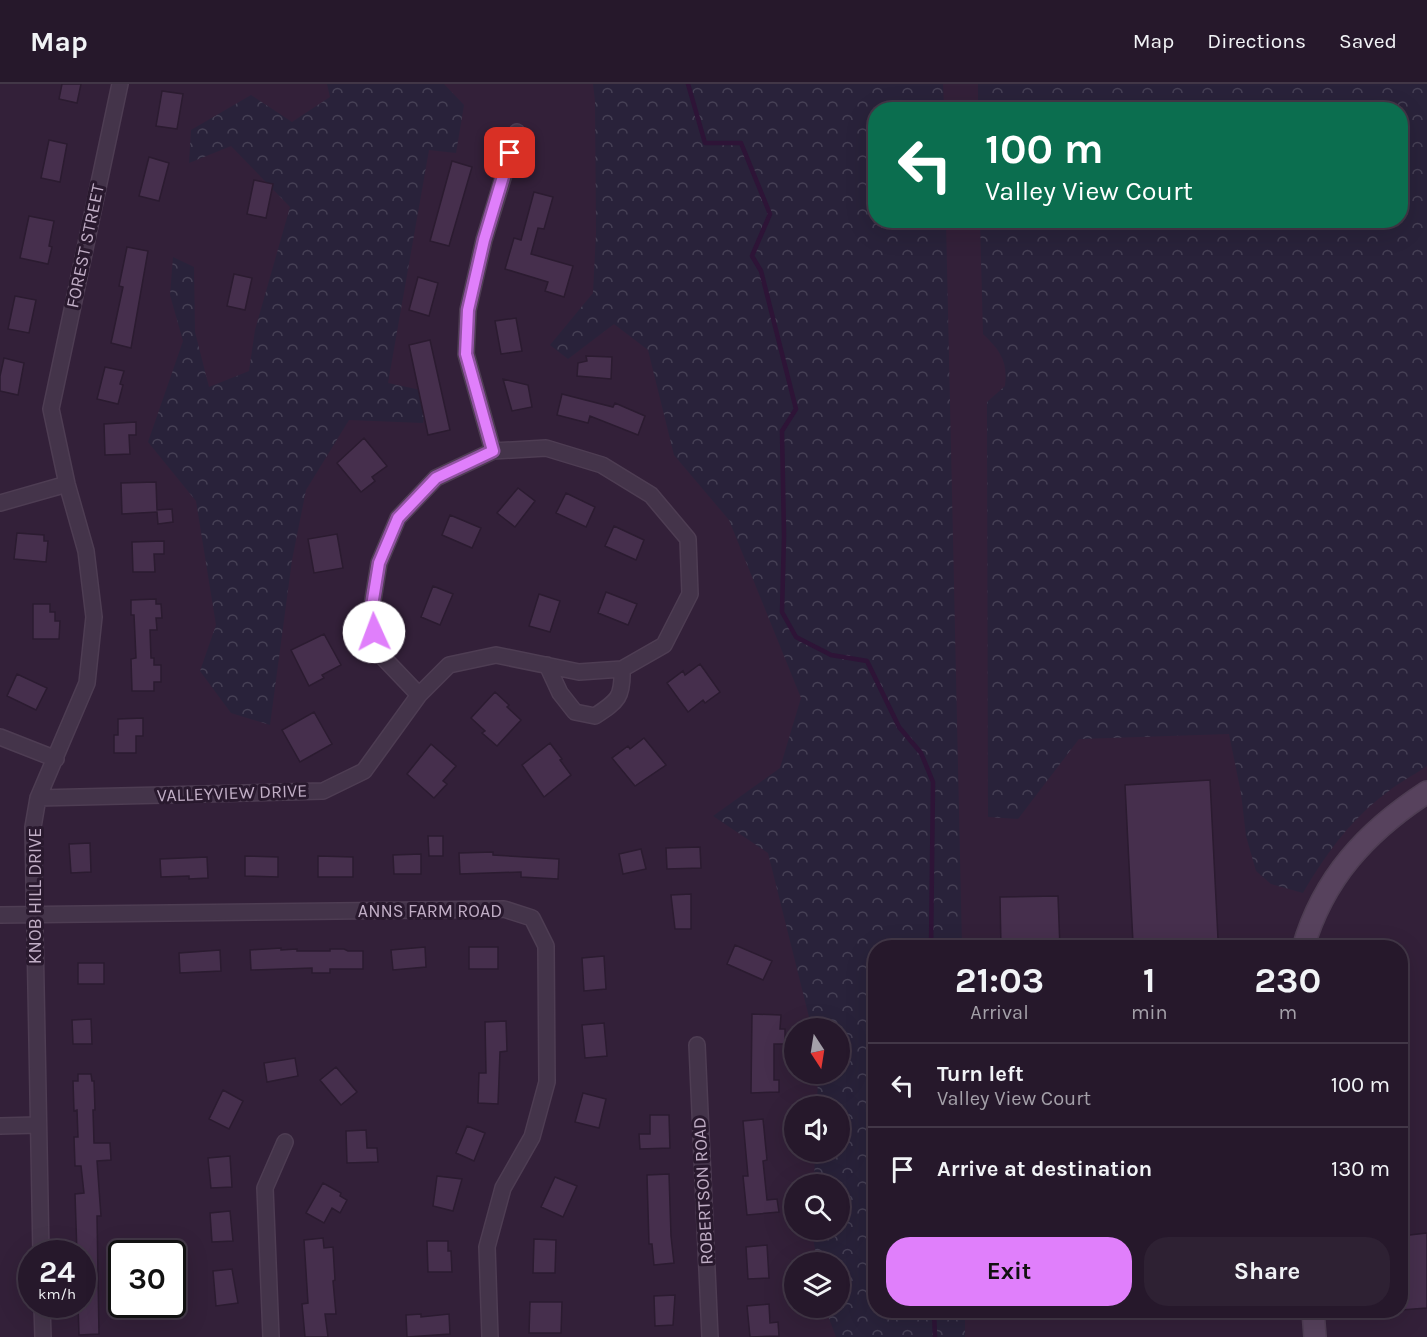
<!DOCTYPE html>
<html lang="en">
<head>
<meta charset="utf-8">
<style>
	body { margin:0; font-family:Karla,sans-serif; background:#2e2133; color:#f1f3f6; height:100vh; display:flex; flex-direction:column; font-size:22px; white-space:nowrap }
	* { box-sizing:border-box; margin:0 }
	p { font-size:20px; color:#a4a0a9 }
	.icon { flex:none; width:33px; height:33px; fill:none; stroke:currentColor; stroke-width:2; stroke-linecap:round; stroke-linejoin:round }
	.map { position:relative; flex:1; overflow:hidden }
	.drawer { position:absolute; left:868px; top:856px; width:540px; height:378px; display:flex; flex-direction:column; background:#26182b; border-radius:24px; box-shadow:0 6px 24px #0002,0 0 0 2px #423747 }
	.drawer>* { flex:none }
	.hud { position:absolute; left:868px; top:18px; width:540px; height:126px; border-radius:24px; box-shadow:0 6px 24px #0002,0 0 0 2px #423747; background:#0b6e4f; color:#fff; overflow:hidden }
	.needle { width:39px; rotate:168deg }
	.buttons { position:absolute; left:784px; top:934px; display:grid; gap:12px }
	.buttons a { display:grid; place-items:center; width:66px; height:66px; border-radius:50%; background:#26182b; box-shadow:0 6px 24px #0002,0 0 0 2px #423747; font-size:30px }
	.speed { position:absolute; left:18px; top:1156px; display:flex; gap:12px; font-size:30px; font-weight:700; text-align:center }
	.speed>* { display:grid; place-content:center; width:78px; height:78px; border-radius:50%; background:#26182b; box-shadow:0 6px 24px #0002,0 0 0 2px #423747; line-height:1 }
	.speed small { font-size:15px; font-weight:400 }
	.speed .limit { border:3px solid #111; border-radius:9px; background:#fff; color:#111 }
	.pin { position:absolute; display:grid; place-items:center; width:51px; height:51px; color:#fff; margin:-26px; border-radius:12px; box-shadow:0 3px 9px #0006 }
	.me { position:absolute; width:66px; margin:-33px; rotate:358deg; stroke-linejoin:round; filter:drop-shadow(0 0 4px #0008) }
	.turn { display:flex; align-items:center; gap:21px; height:126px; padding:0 18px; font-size:27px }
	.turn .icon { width:78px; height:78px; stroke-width:2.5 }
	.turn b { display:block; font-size:42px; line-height:51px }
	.eta { display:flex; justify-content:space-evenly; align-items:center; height:102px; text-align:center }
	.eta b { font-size:36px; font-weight:700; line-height:42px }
	.button { display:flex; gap:12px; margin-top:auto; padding:12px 18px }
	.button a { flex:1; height:69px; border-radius:24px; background:#e07ffb; color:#111; font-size:24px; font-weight:700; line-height:69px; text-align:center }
	.button a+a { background:#2e2133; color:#f1f3f6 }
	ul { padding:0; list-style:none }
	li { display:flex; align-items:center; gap:18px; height:84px; padding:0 18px; border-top:2px solid #423747 }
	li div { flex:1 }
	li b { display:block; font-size:22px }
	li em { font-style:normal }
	header { display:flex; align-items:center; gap:36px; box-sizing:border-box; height:84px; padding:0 30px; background:#26182b; border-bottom:2px solid #423747 }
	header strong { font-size:28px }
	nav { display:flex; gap:33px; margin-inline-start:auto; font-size:21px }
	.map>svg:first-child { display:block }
	.forest { fill:url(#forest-crowns) }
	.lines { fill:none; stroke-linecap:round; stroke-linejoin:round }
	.stream { stroke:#2e1437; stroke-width:4.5 }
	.building { fill:#462f4d; stroke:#2b1b30; stroke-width:1.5 }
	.minor-casing { stroke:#4e3d53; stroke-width:18 }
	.secondary-casing { stroke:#4e3d53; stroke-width:24 }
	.minor { stroke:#44344a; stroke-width:15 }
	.secondary { stroke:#57425d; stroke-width:21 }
	.route-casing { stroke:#9253a3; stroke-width:15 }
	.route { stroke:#e07ffb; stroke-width:10 }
	.labels { text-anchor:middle; stroke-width:6; stroke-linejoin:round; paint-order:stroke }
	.street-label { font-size:18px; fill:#c1aec6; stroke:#29192e }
</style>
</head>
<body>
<header>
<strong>Map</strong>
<nav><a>Map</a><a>Directions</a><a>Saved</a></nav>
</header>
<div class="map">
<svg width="1427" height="1253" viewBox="0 0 1427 1253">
	<defs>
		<pattern id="forest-crowns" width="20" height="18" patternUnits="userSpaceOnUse" patternTransform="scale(1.5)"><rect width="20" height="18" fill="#29223a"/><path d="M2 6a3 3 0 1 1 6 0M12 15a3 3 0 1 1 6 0" fill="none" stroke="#464055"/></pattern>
	</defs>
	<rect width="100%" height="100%" fill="#332039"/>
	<path class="forest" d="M327,0H444L464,21L456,69L429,66L388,299L430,308L423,339L349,336L306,406L292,476L270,641L231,629L200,587L216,541L196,417L148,358L183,257L170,211L173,173L194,183L195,248L209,303L249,287L255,246L290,123L231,62L189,79L191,46L251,11L292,38L330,13Z
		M593,0H943L944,25L876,26V136L946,137L962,864H876V1227H965V1253H836L825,1224H840V1179H817L812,1146H840V1101H814L815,1068H840V1023H817L818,990H840V945H812L768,769L713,732L780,684L801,614L729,436L674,371L648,266L614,240L568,275L550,261L593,209L596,149L595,17Z
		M978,0H1427V682C1412,692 1395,701 1381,713C1348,739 1324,773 1303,809L1271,800L1256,787L1246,752L1241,709L1229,650L1079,655L1018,735L988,733L987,318L1005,302C1008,278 1001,267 983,250L980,137L1401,136V26L978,25Z"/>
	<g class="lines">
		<path class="stream" d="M688,0L705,59H741L770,130L752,172L761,187L796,325L782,347L784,452L782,528L796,553L831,571L867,577L899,643L921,669L933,698L931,864
			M934,1227L935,1253"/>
	</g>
	<path class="building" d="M62,0H81L77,19L59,15Z
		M162,7L183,10L177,45L156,42Z
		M49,56L67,60L60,98L41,94Z
		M149,73L169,79L159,117L139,112Z
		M452,77L472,83L449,162L430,157Z
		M254,96L273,100L266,134L247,130Z
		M534,108L553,113L544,145L538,144L531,170L573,182L564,213L545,207L548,198L505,185L514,154L521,156Z
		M29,132L54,137L49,162L52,163L48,180L20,174Z
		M127,163L148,167L131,264L111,259L123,203L119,202Z
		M234,190L252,194L245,226L227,222Z
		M418,193L438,199L429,232L409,226Z
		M15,212L36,216L29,249L8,245Z
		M516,234L522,267L501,270L495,237Z
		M430,256L450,346L428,351L409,261Z
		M586,272L612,273L611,295L577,292L578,279L587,277Z
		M4,274L24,279L18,311L0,307V292Z
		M105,283L124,287L120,300L123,301L118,320L97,315Z
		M503,295L528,301L532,323L512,327Z
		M562,310L613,323L615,319L645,332L638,351L590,332L588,339L557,331Z
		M136,338V351H129L130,370L105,371L104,340Z
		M364,354L387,382L372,393L375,397L361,408L337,379Z
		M156,398L157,426L172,425L173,438L158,440L157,428L122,430L121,399Z
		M518,404L535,417L515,443L497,429Z
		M566,409L595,423L586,443L556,429Z
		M450,431L481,444L472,464L442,451Z
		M614,442L644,456L636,476L605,462Z
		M17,449L44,451V457H48L46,478L14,475Z
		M337,450L343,484L314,489L308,455Z
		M164,457V470H154L155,488H133L132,458Z
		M433,502L453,510L440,541L421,533Z
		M606,508L637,520L628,541L598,529Z
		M539,510L560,517L550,548L529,542Z
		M156,515V520H161L162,534H156L157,546H150L151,574H154V581H161V598H154V607H132L131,575L136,574L134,531H131V516Z
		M33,520H50V528H55V537H60L59,555H33Z
		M324,550L341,581L322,591L324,594L309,602L291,566Z
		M700,580L720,608L705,619L703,616L688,628L667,599L683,587L685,591Z
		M17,590L47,604L36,626L7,612Z
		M495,608L509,621L507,623L521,636L497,662L482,649L485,647L471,634Z
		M314,628L332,660L300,678L282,646Z
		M143,634V652H136V669H114V651H118V635Z
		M644,654L666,681L635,702L612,674L628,662L630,665Z
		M550,659L562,675L560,676L571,691L544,713L522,681Z
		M431,660L456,682L443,697L447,700L434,714L407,690Z
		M1210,696L1218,855L1133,859L1125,701Z
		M428,752H443V772H429Z
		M90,759L91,788L71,789L69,760Z
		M700,763L701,784L667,785L666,764Z
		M641,765L646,785L623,790L619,770Z
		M493,768V771L559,775L558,795L521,793V788L460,790L459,769Z
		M421,770V790H394L393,771Z
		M245,772L278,773V793L245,792Z
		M318,772L353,773V793H318Z
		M207,773L208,794L189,795V792L161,793L160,775Z
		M691,810V845H675L671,811Z
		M1058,812L1060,864H1001L1000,813Z
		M735,861L772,877L763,896L727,880Z
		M425,863L426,883L393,886L391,866Z
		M469,863H498V885H469Z
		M281,864V866L297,865V867H330V865H344L348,867H363V885H330V889H312V884L251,886L250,866Z
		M220,866L221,887L180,889L179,869Z
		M604,872L606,905L584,907L582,874Z
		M78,879H104V900H78Z
		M752,930L781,931L780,945H785V960H774V996H779V1008L751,1009Z
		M91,935L92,960H73L72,936Z
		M506,937L507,967L500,968L498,1020L478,1019L479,989H486L485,938Z
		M604,939L607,972L585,974L582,941Z
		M295,974L298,992L267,998L264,979Z
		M336,983L357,1008L341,1021L320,996Z
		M78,990H91L92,997H94L95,1026H93L94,1059H110L111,1076L97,1077L101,1132H97L99,1250L79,1251L78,1221H82V1170H77L75,1110L84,1109L81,1082H75L74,1053H78L77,1026L74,1027L73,997H78Z
		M223,1006L243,1017L229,1045L209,1035Z
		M583,1009L606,1015L599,1044L575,1038Z
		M650,1031H669L670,1064L640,1065L639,1050H650Z
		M763,1035L767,1076L763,1077L767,1116L777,1115L779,1128L747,1131L743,1092H748L743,1037Z
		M467,1042L485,1049L474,1077L456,1069Z
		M366,1046L367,1064H377L378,1078L347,1079L346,1047Z
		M230,1072L232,1103L211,1104L208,1074Z
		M669,1090L671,1152L674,1179L654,1181L652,1160H649L647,1091Z
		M437,1092L462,1095L453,1127L433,1122Z
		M555,1093L577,1102L563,1133L541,1123Z
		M323,1099L341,1109L340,1112L347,1116L340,1129L332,1124L324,1139L306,1129Z
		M230,1127L233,1157L212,1158L210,1129Z
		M1427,1149V1224L1401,1226V1152Z
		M323,1154L324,1164L333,1163L335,1196L333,1197L336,1230H325L328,1253H305L302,1220L308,1219L304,1156Z
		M534,1155L556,1156L555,1189H533Z
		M427,1157H448V1167H451L452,1188H428Z
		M767,1161L769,1194L748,1195L746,1163Z
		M232,1185L238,1219L216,1222L213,1187Z
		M675,1211L673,1241L655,1242L654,1212Z
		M530,1218H562L561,1249H529Z
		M769,1220L770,1239L778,1238L779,1252L750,1253L747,1222Z
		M421,1230V1233L449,1230L450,1250L407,1253L406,1231Z"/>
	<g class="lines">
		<defs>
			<path id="minor" d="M493,367L466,270L468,226L484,156L517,48
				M0,419L67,400
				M547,581L560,609L575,628L595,632C618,617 623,613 622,585
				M0,653L56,675
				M38,714L323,707L364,687L419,611L449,581L496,571L579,588L622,585L664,561L690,510L688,455L651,411L602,381L546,364L493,367L436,394L398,434L379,479L371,528L377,567L419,611
				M0,831L504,825L532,834L546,862L547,998L532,1053L503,1104L487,1163L490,1253
				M697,961L710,1253
				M0,1042L38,1041
				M41,1170L33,743L38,714L87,599L94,533L86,467L67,400L51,325L120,0
				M42,1221L43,1253
				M271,1253L265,1104L285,1058"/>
			<path id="secondary" d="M1303,864C1323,794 1367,747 1427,708
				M1313,1227L1315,1253"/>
		</defs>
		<use href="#minor" class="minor-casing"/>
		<use href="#secondary" class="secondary-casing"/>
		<use href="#minor" class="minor"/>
		<use href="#secondary" class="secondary"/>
	</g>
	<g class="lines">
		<defs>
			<path id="route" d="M374,548L371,528L379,479L398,434L436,394L493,367L466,270L468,226L484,156L510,69"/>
		</defs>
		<use href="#route" class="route-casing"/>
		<use href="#route" class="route"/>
	</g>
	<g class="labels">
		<g class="street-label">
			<text transform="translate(85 162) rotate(-78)" y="6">FOREST STREET</text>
			<text transform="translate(232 709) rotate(-2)" y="6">VALLEYVIEW DRIVE</text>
			<text transform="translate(35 812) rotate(-90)" y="6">KNOB HILL DRIVE</text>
			<text x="430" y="833">ANNS FARM ROAD</text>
			<text transform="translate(703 1107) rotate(-93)" y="6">ROBERTSON ROAD</text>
		</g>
	</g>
</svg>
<div class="buttons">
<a><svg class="needle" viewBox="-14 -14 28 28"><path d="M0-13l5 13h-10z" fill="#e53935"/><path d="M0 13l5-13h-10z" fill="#a4a0a9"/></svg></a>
<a><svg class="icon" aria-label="sound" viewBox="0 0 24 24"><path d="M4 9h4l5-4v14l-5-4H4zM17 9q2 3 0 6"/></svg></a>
<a><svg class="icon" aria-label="search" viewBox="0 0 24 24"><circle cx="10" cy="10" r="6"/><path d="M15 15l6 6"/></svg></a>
<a><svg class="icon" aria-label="layers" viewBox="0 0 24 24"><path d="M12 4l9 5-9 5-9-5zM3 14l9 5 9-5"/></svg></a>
</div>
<div class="speed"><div>24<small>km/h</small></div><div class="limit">30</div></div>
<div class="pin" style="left:510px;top:69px;background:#d93025"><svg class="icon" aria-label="arrive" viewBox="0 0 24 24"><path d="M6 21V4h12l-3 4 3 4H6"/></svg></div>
<svg class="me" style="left:374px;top:548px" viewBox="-20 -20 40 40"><circle r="19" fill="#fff"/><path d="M0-13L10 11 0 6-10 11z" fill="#e07ffb"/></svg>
<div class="hud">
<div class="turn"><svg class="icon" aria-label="left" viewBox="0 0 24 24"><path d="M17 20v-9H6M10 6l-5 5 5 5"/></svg><div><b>100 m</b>Valley View Court</div></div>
</div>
<section class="drawer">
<div class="eta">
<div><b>21:03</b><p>Arrival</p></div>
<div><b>1</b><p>min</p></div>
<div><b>230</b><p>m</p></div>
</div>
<ul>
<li><svg class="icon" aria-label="left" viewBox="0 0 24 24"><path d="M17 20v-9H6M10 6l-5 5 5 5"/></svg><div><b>Turn left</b><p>Valley View Court</p></div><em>100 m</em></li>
<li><svg class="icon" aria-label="arrive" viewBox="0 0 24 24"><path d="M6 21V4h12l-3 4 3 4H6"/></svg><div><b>Arrive at destination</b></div><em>130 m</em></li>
</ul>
<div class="button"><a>Exit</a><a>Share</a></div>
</section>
</div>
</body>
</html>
